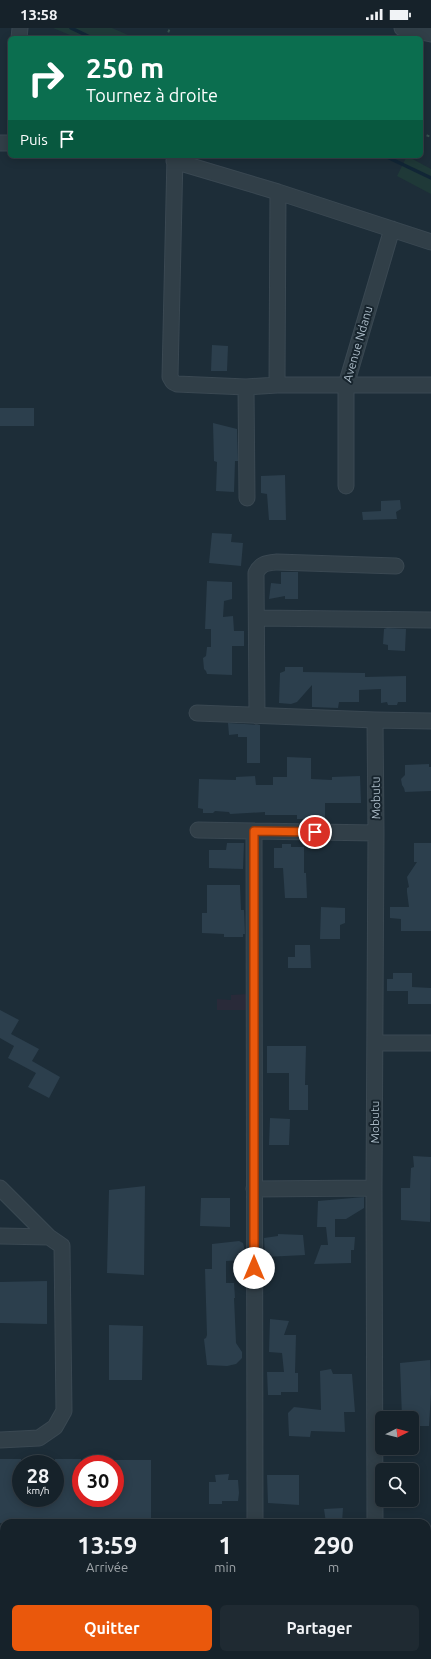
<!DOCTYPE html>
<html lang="fr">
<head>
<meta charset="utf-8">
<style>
	body { margin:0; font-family:Ubuntu,sans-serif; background:#1f2a32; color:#f1f3f6; height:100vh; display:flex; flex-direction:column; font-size:15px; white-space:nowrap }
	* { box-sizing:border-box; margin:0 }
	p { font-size:13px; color:#9ea4a8 }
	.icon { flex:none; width:22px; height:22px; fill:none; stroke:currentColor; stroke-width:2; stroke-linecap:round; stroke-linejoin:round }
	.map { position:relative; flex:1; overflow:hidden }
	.drawer { position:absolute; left:0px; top:1491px; width:431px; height:140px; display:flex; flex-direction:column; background:#16222a; border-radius:12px 12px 0 0; box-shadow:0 2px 10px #0003,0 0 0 1px #353f47 }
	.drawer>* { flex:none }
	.banner { position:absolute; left:8px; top:8px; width:415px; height:122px; border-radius:6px; box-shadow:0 2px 10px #0003,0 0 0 1px #353f47; background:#0b6e4f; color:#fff; overflow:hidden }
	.needle { width:26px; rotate:84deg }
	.controls { position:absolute; left:375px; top:1383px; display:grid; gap:8px }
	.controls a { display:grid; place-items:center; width:44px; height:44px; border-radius:6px; background:#16222a; box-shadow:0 2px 10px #0003,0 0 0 1px #353f47; font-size:20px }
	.speed { position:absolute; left:12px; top:1427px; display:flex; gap:8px; font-size:20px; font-weight:700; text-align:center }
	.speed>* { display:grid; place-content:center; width:52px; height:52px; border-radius:50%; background:#16222a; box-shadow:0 2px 10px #0003,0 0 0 1px #353f47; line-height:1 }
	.speed small { font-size:10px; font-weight:400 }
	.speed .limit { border:6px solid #d22; background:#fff; color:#111 }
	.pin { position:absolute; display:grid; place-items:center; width:34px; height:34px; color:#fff; margin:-17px; border:2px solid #fff; border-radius:50%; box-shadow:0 1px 4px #0007 }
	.me { position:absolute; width:44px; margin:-22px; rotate:0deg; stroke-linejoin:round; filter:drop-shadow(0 0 3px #0008) }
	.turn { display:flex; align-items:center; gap:14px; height:84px; padding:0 12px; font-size:18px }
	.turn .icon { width:52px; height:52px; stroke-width:2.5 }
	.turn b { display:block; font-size:28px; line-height:34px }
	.then { display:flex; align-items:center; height:38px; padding:0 12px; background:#0003; gap:8px; font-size:15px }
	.eta { display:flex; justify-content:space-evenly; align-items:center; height:68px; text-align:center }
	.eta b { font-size:24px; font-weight:700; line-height:28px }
	.action { display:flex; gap:8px; margin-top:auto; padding:8px 12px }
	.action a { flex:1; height:46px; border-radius:6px; background:#ea580c; color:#fff; font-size:16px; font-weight:700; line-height:46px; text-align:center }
	.action a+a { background:#1f2a32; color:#f1f3f6 }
	.status { display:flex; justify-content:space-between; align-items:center; height:28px; padding:0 20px; background:#16222a; direction:ltr }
	.status svg { height:11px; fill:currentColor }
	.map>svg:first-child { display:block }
	.medical { fill:#292a39 }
	.green { fill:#1f3938 }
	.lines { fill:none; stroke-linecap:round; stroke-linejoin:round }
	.stream { stroke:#112636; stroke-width:3.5 }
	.building { fill:#2c3f4d }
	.minor-casing { stroke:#3a4852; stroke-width:17 }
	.path { stroke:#38524f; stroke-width:2; stroke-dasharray:3 3; stroke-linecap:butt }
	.minor { stroke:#313f48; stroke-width:15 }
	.route-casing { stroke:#983908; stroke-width:10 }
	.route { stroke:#ea580c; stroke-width:7 }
	.labels { text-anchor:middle; stroke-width:4; stroke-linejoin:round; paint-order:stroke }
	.street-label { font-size:12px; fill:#aabac6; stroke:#17242d }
</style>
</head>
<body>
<div class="status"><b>13:58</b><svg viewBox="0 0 49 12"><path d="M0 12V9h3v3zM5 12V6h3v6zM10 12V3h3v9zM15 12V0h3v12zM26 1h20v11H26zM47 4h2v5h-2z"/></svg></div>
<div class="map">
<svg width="431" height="1631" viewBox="0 0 431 1631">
	<rect width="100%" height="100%" fill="#1d2d38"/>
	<path class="medical" d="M247,966L246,982H217V971L231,972V967Z"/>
	<path class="green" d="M53,0H112L135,10H77Z
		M407,128L431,141V166L397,148Z"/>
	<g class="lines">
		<path class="stream" d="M71,0L92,10
			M385,128L431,150"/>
	</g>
	<path class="building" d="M212,317L228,318L227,343H211Z
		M0,380H34V398H0Z
		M213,395L237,401L238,433H235L234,464L216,463L217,434L214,433Z
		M285,447L286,492H269L267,466L261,465V448Z
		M400,472L401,481L396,484L397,491L363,492L362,484L381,483V473Z
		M212,505L232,506L231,514L243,515L241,538L209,535Z
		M281,544H298V571H285V568L269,571L271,555L281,556Z
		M207,553L232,554V571L224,573L223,589L233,588L234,603H244V618H232V647L207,646L206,643L204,641L203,630L206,628L207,619H211V601H205Z
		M387,600L406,601L405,623L388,622V617L383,616L384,601Z
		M285,639H303V644L365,645V649L406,648V674H398L397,677H388L387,674L381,675V661L359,662V674H339L338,680L312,679V657L297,674L291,676L279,675L280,645L285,643Z
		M228,695L260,697V735H247V709H238V706L229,707Z
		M287,729L311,730V751L332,752V749L360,748L361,775H325V791H297V787H265V784L230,786L229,784L215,783L213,785H203V781L198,780L199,751L236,752V749L255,748L256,757H273V749H287Z
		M429,736V739H431V763L405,764L404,760L402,757L401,751L405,747V737Z
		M227,815H244L243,841L209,840V822H226Z
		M414,815H431V903H401V891L390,890V879H409L407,864V860L409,859L407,849L417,834H414Z
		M282,816H291V819H304V845H306L307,870H285L283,840H274V820H282Z
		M207,857H240L241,882H244L245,906H243V909H224V906L202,905V885H207Z
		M321,879L345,880V895L340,897V911H320Z
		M295,917H310L311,940H288V929H295Z
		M393,945H412V959L431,960V976H408V963H387V951H393Z
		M0,982L19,992L11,1006L39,1021L32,1033L60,1049L49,1070L28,1059L36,1045L8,1030L14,1018L0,1010Z
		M267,1018H306L305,1057H308V1082H289V1045H267Z
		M270,1090L290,1091L289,1117H269Z
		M413,1128L431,1129L430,1194L401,1192V1160H410L411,1140L414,1139Z
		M145,1158L144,1247L107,1245L109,1162Z
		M364,1169V1180L346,1191H335V1209H355L354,1222H351V1235L314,1236L321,1217H328L326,1199H317L318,1173Z
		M201,1170H230V1199L200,1198Z
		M278,1206L303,1207L305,1227L265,1229L264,1210L278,1208Z
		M239,1213L243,1215L244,1219L245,1232L226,1233V1255H234L235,1270H234L236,1315L242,1324V1330L236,1336L227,1338L207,1337L204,1311L206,1310L207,1307L205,1241H212V1216Z
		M47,1253V1296L0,1295V1254Z
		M270,1291L289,1293L284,1307H296L295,1345H298V1364H281V1367H268L267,1344H284L282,1325L269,1324Z
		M109,1297L143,1298L142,1352H109Z
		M430,1332L431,1365L429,1398H412V1390H402L400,1335Z
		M331,1341L333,1346H352L355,1384H344L345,1404L311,1403L310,1409L289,1408L288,1385L294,1379L321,1382L320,1343Z
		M0,1431H21V1470H55V1431H81V1470H115V1432H151V1495H0Z
		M229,1446L228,1452H238L239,1465L238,1473H222V1476H209V1454H216L215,1447Z
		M267,1447H299V1477L268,1475Z
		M343,1480L342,1495H326L324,1481Z"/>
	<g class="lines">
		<defs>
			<path id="minor" d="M402,0L431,6
				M19,10L20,0
				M0,115H10
				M175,128L170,349L173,354L177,356L246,359L277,357H431
				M174,133L278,164L431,214
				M277,357L278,164
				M246,359L247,470
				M346,458V357L392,201
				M257,590L431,592
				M197,685L375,692L431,693
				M257,688L256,545C261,535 267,535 277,534L396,538
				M375,692L376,805L374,1160L375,1495
				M198,802L254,803
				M375,1015H431
				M0,1160L49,1209L62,1218L64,1383L55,1399L39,1410L0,1412
				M254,1161L374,1160
				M0,1208L49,1209
				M255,1495L254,803L376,805
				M429,1511L431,1520
				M0,1553L4,1556
				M390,1627V1631"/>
		</defs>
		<use href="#minor" class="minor-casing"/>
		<path class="path" d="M166,10L170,0
			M421,105L431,109"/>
		<use href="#minor" class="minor"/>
	</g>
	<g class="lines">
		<defs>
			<path id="route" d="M254,1240V803L315,804"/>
		</defs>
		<use href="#route" class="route-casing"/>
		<use href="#route" class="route"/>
	</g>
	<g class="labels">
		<g class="street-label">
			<text transform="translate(358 316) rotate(-74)" y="4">Avenue Ndanu</text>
			<text transform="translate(376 770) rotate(-91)" y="4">Mobutu</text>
			<text transform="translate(375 1094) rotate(-90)" y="4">Mobutu</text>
		</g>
	</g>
</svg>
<div class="controls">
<a><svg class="needle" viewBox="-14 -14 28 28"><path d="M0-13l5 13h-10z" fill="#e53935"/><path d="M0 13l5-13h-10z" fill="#9ea4a8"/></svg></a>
<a><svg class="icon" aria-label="search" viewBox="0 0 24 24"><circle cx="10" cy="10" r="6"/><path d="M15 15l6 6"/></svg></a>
</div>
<div class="speed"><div>28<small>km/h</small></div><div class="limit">30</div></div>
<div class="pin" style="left:315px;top:804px;background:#d93025"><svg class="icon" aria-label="arrive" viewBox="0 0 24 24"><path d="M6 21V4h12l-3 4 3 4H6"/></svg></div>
<svg class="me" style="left:254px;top:1240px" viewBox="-20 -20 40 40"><circle r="19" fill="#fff"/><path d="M0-13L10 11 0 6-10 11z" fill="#ea580c"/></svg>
<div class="banner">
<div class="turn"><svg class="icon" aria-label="right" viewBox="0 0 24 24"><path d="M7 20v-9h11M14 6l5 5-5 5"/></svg><div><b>250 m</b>Tournez à droite</div></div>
<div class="then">Puis<svg class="icon" aria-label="arrive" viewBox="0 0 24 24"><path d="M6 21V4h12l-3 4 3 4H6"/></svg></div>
</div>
<section class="drawer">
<div class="eta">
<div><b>13:59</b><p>Arrivée</p></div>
<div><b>1</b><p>min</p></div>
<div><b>290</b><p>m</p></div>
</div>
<div class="action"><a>Quitter</a><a>Partager</a></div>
</section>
</div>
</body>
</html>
